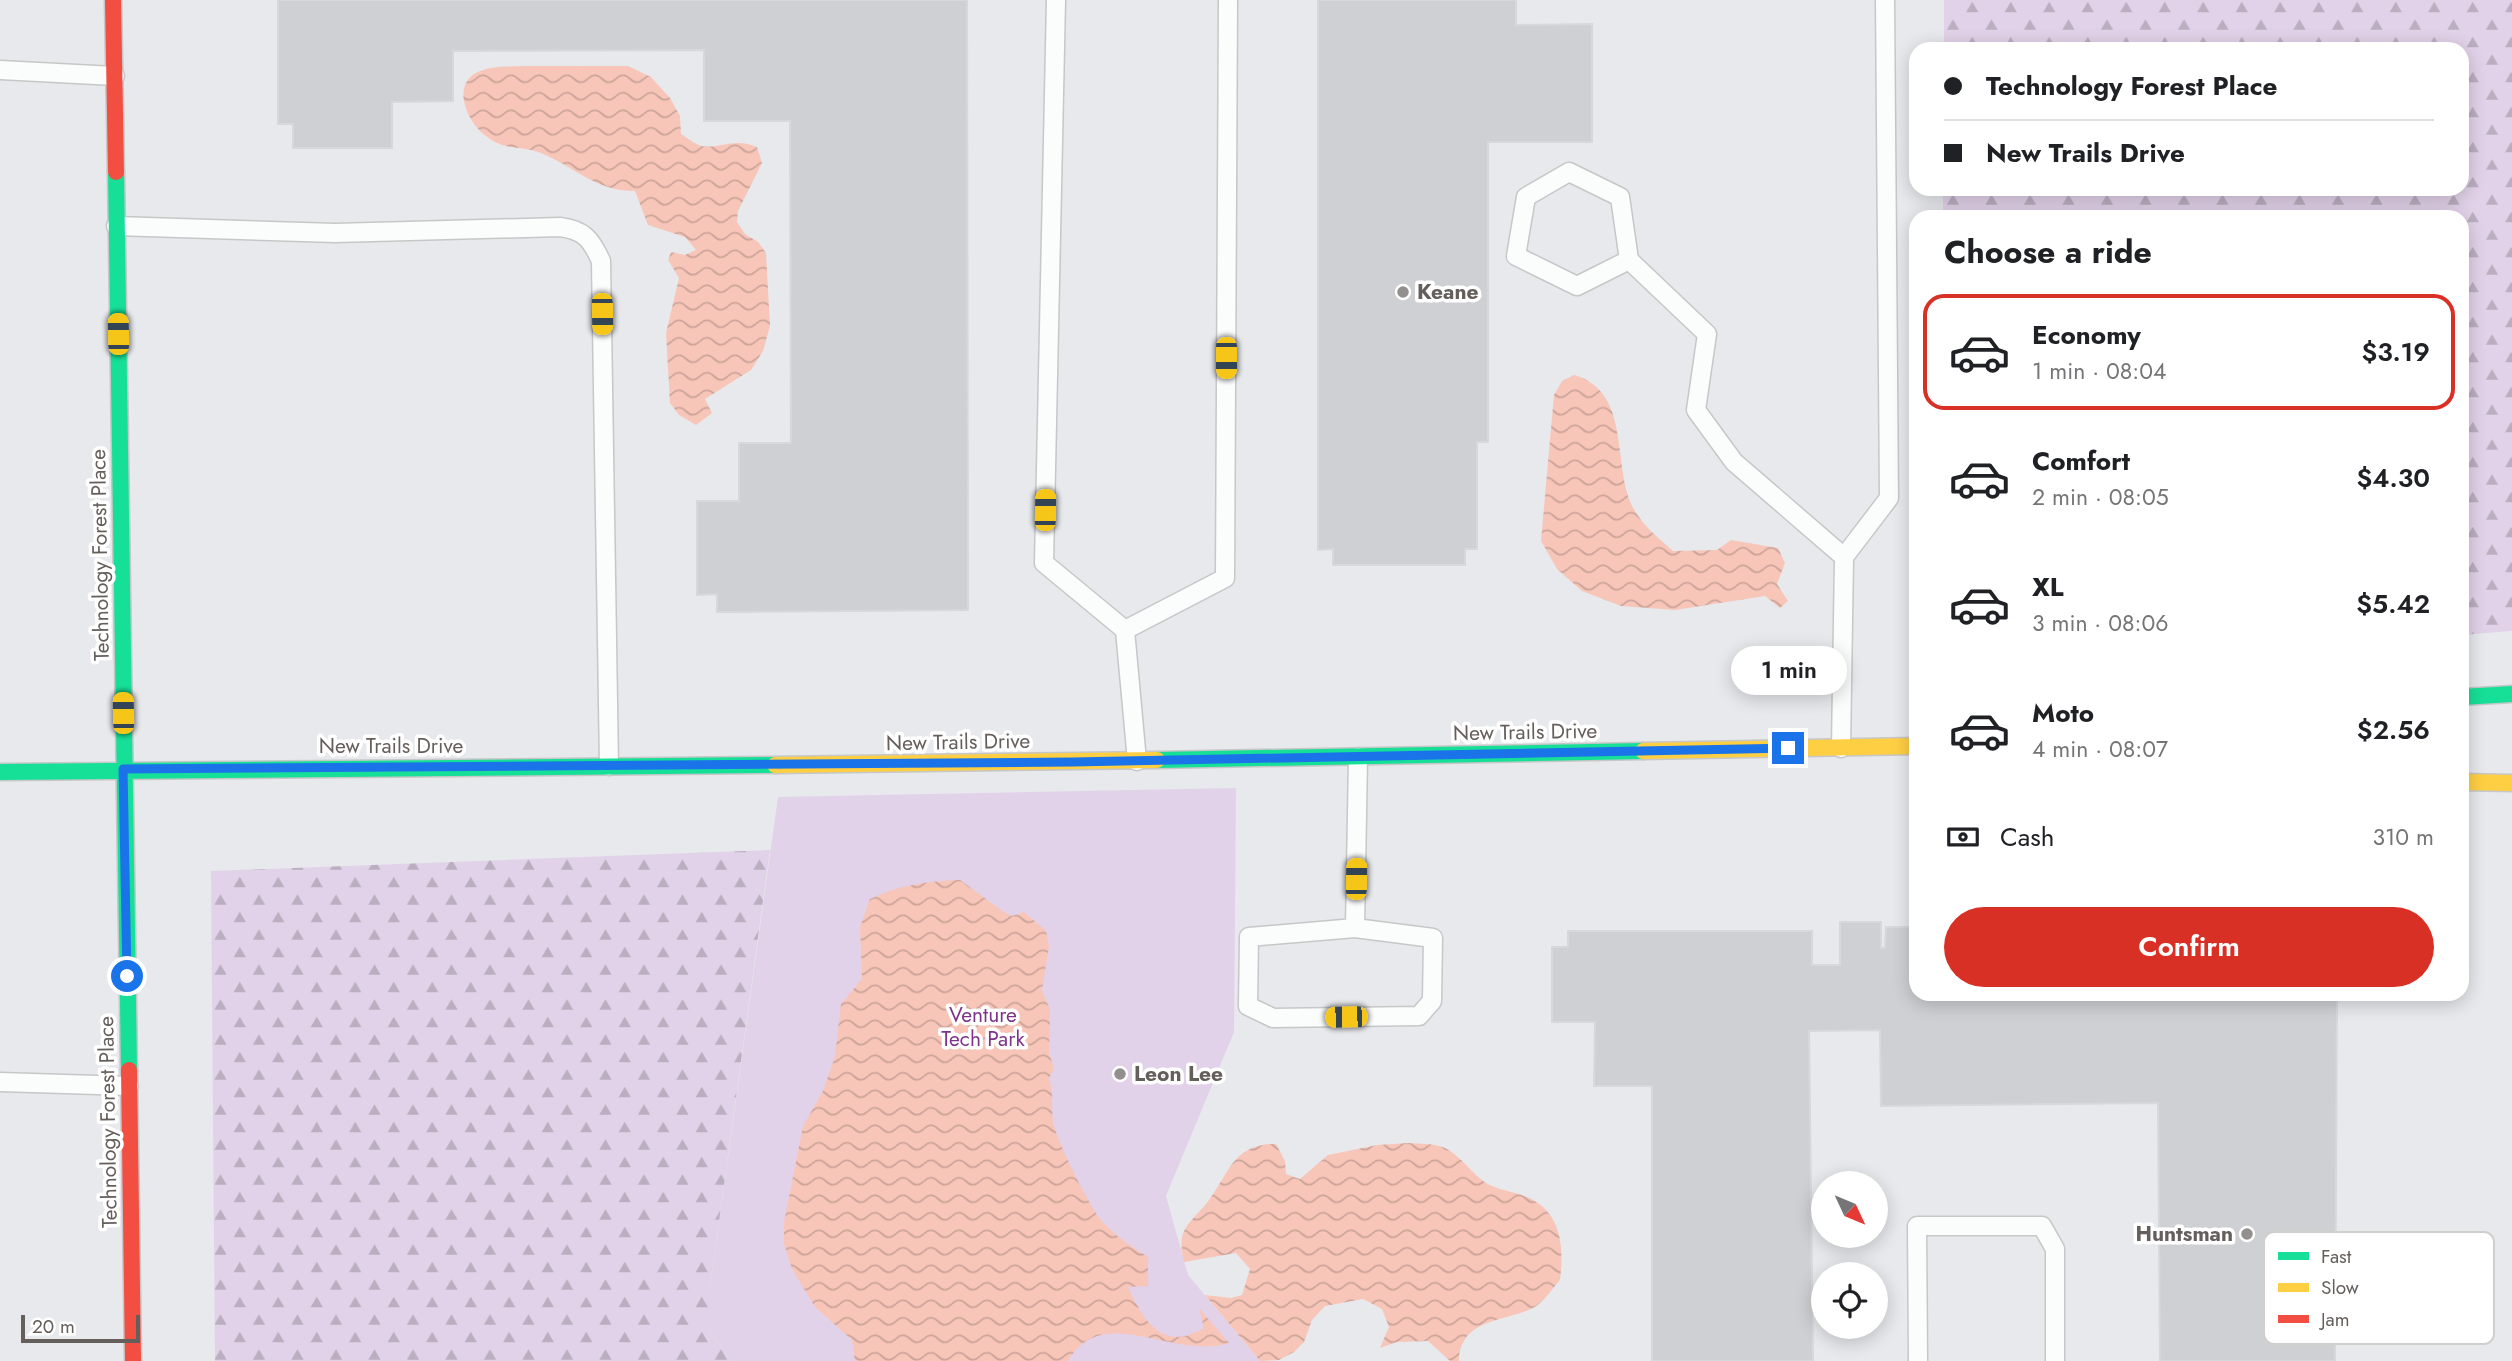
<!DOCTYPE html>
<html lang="en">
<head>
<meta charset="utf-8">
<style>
	:root { --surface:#fff; --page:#f6f6f6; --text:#202124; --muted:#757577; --line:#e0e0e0; --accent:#d93025 }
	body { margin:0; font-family:Jost,sans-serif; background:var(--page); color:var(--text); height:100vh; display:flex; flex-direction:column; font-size:26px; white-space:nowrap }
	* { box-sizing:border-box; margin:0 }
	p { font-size:23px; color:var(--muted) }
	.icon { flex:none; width:38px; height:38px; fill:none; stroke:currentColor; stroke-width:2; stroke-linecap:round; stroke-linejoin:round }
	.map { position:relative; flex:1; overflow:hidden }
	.panel { position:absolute; left:1909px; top:210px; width:560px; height:791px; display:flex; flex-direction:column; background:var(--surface); border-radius:21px; box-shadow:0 4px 18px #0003 }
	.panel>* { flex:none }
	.hud { position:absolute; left:1909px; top:42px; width:560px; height:154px; border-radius:21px; box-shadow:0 4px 18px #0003; display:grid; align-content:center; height:154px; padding:0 35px; background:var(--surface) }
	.needle { width:46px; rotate:134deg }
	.tools { position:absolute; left:1811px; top:1171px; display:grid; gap:14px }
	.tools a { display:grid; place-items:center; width:77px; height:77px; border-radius:50%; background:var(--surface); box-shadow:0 4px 18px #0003; font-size:35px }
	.scale { position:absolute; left:21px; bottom:18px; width:119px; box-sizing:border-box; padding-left:7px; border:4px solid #655f5c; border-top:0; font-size:19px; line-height:24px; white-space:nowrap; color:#655f5c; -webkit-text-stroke:5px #fff; paint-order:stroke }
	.end { position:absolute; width:32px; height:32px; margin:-16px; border:9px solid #1a73e8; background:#fff; box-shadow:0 0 0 4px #fff }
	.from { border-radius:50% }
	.bubble { position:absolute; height:49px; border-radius:24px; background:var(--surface); box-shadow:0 4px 18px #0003; font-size:23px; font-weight:600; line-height:49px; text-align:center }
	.car { position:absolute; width:21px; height:42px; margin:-21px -10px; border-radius:9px; box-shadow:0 0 5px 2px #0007; background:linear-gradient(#f5c518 24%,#345 0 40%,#f5c518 0 76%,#345 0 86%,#f5c518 0) }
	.hud b { display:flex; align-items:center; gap:24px; height:66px; font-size:26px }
	.hud b+b { border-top:2px solid var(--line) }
	.hud i { width:18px; height:18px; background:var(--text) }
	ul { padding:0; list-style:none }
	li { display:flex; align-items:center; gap:21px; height:116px; margin:0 14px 10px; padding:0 21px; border:4px solid transparent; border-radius:21px }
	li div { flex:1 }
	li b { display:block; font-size:26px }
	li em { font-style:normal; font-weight:600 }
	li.on { border-color:var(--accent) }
	li>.icon { width:63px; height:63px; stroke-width:1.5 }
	h2 { padding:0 35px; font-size:32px; line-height:84px }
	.pay { display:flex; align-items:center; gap:18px; height:77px; padding:0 35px; font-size:26px }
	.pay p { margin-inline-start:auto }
	.primary-button { display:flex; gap:14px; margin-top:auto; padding:14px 35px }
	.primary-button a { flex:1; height:80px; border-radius:42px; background:var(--accent); color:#fff; font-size:28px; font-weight:600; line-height:80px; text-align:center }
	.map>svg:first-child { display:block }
</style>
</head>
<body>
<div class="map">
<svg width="2512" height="1361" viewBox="0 0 2512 1361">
	<defs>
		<pattern id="forest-firs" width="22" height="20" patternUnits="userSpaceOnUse" patternTransform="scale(1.75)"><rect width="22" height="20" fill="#e2d2e9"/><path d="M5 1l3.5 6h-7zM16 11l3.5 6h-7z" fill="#bbaec0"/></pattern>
		<pattern id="water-waves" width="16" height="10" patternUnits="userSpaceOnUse" patternTransform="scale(1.75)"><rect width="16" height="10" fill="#f8c6b9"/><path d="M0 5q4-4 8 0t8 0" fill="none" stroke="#cca49a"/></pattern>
	</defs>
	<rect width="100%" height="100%" fill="#e7e9ec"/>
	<path fill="#e2d2e9" d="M1236,788L1234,1032L1166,1196L1188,1275L1260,1361H730L710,1330V1287L778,797Z"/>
	<path fill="url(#forest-firs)" d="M1944,0H2512V631L2462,635V217H1943V189H2462V49H1944Z
		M770,850L710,1287V1330L730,1361H215L211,871Z"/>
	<path fill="url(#water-waves)" d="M524,66H628L651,77L670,98L680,116L681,134C687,138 695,144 701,146C720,149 735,137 757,147L762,163L738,211L737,222L745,234L758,242L766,253L770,326L763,351L751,370L705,399L712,413L696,425L679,415L670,403L666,333L679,278L668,260L671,252L685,255L696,250L685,237L648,225L635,191C595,191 575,167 541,153C521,145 506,152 486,136C468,123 451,87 476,73C490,65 509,67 524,66Z
		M1574,375C1634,392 1610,470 1635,511C1644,527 1660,539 1673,551L1717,550L1731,540L1778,548L1785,563L1777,584L1788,601L1780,608L1765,596L1675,610L1621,606L1582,591L1557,569L1541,541L1554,395L1562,381Z
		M960,880L1004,912L1012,916L1024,912L1046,931L1049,946L1042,990L1050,1010L1049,1053L1054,1069L1049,1078C1054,1093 1051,1106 1053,1121C1056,1140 1089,1205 1101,1220C1114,1235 1131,1246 1148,1257V1286L1128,1287C1144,1321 1162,1353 1204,1328L1199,1308L1229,1343C1173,1361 1103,1301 1068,1361H855L852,1340L815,1307L792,1269L784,1244V1222L803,1126L823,1091L835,1056L841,1004L862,979L860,927L870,899C899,885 928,881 960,880Z
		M1408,1143C1419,1144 1434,1143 1445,1148C1460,1155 1472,1174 1486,1183C1499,1191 1514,1191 1527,1197C1562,1212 1564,1247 1560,1280C1552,1289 1544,1302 1533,1308C1506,1322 1460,1318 1459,1361H1450L1428,1341L1397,1342L1380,1348L1389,1327L1382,1309L1363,1299L1325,1306L1312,1320L1304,1342L1294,1352L1279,1360L1260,1361L1205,1295L1231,1298L1242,1295L1250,1269L1236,1253L1184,1262C1175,1227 1191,1224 1209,1200C1230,1172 1233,1144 1276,1144L1285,1161L1286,1174L1300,1179L1328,1155L1377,1145Z"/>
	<path fill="#cfd0d3" stroke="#d6d8dc" stroke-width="2" d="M278,0H967L968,610L717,612V594L697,595V501H739V443H791L790,121H704V50L453,51V101L392,102V148H293V124H278Z
		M1318,0H1516V25L1592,24V142H1488V442H1477V549H1465V565H1333V549L1318,550Z
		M1840,922H1881V948H1885L1886,927H1916V994H2337L2335,1361H2160L2158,1103L1881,1106L1880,1030L1809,1031L1813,1361H1652V1086H1594L1595,1022H1552V947H1568V931H1812V965H1840Z"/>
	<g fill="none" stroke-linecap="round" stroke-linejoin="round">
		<defs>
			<path id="lane" d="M1056,0L1044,563L1125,630L1225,578L1228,0
				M0,70L115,76
				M116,226L335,233L560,227C584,230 591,239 601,261L609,766
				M1629,260L1620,197L1569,172L1526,197L1516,256L1577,286L1629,260L1707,334L1696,410L1734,462L1844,557
				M1125,630L1137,761
				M1841,748L1844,557L1889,498L1885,0
				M1355,928L1433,938L1432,1001L1419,1016L1273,1018L1248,1006L1249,937L1355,928L1358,757
				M0,1082L129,1086
				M1918,1361L1917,1226H2042L2055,1249V1361"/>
			<path id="fast" d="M116,172L129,1070
				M2462,697L2512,694
				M1157,760L1643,751
				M0,772L775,765"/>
			<path id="slow" d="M1643,751L1916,746
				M775,765L1157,760
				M2462,782L2512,783"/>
			<path id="jam" d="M113,0L116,172
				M129,1070L133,1361"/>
		</defs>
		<use href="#lane" stroke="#c7c7c8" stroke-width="21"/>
		<use href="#fast" stroke="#c7c7c8" stroke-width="19"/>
		<use href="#slow" stroke="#c7c7c8" stroke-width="19"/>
		<use href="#jam" stroke="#c7c7c8" stroke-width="19"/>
		<use href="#lane" stroke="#fbfcfc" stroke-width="18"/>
		<use href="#fast" stroke="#16e098" stroke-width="16"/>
		<use href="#slow" stroke="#ffcf43" stroke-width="16"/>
		<use href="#jam" stroke="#f24e42" stroke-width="16"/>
	</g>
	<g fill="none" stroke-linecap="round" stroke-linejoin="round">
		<path stroke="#1a73e8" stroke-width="9" d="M127,976L123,769L1073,762L1788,748"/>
	</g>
	<g fill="#928f8e" stroke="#fff" stroke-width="2.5">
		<circle cx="1403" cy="292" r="7"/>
		<circle cx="1120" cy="1074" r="7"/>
		<circle cx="2247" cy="1234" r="7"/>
	</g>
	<g text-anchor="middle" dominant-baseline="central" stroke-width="7" stroke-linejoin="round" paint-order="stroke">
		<g font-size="21" font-weight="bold" fill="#655f5c" stroke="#fff" text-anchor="start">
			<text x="1417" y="292">Keane</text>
			<text x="1134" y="1074">Leon Lee</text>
			<text x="2233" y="1234" text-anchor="end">Huntsman</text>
		</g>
		<g font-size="21" fill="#655f5c" stroke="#fff">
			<text transform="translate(100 555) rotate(-91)">Technology Forest Place</text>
			<text transform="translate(1525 732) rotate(-1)">New Trails Drive</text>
			<text transform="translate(958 742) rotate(-1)">New Trails Drive</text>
			<text x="391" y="746">New Trails Drive</text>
			<text transform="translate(108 1122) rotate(-91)">Technology Forest Place</text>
		</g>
		<g font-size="21" fill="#7c348b" stroke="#fff">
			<text x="983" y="1015">Venture<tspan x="983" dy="24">Tech Park</tspan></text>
		</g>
	</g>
	<rect x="2264" y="1232" width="230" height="112" rx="10" fill="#fff" stroke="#d1cfce" stroke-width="2"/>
	<rect x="2278" y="1252" width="31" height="8" fill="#16e098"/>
	<rect x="2278" y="1283" width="31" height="9" fill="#ffcf43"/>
	<rect x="2278" y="1315" width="31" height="8" fill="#f24e42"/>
	<g font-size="19" fill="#655f5c">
		<text x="2321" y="1263">Fast</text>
		<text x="2321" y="1294">Slow</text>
		<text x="2321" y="1326">Jam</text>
	</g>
</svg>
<div class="tools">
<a><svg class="needle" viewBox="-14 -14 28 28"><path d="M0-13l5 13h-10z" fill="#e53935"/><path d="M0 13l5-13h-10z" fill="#757577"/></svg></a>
<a><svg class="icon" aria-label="locate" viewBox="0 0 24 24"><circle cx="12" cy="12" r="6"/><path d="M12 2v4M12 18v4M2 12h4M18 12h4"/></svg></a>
</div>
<div class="scale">20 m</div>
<i class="end from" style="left:127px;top:976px"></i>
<i class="end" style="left:1788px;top:748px"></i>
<div class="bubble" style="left:1731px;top:646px;width:116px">1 min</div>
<i class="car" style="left:602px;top:314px;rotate:179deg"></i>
<i class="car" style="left:118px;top:334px;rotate:359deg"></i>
<i class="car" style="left:1226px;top:358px;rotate:180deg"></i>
<i class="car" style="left:1045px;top:510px;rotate:1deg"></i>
<i class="car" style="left:123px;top:713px;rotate:359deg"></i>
<i class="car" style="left:1356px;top:879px;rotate:1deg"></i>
<i class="car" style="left:1346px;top:1017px;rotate:269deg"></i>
<div class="hud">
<b><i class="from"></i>Technology Forest Place</b>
<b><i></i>New Trails Drive</b>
</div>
<section class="panel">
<h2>Choose a ride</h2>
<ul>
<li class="on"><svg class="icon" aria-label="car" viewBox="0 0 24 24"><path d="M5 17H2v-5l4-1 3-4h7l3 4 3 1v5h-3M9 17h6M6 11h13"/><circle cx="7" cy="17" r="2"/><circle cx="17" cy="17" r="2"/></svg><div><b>Economy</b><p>1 min · 08:04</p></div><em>$3.19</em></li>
<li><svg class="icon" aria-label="car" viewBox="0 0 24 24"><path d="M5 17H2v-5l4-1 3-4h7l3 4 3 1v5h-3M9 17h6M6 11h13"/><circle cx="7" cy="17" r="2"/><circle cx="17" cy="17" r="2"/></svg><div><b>Comfort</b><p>2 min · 08:05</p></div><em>$4.30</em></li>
<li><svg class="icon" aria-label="car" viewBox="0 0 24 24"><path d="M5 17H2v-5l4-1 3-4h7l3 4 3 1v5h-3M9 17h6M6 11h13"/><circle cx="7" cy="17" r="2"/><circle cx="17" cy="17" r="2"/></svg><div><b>XL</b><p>3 min · 08:06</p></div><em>$5.42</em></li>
<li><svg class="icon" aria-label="car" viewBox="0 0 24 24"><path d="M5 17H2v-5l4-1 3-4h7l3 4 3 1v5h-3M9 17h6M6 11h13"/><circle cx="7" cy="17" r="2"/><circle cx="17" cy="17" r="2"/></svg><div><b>Moto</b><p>4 min · 08:07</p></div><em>$2.56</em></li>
</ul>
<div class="pay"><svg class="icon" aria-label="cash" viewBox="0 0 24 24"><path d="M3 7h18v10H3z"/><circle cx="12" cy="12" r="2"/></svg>Cash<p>310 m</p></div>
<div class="primary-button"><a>Confirm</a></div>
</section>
</div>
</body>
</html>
